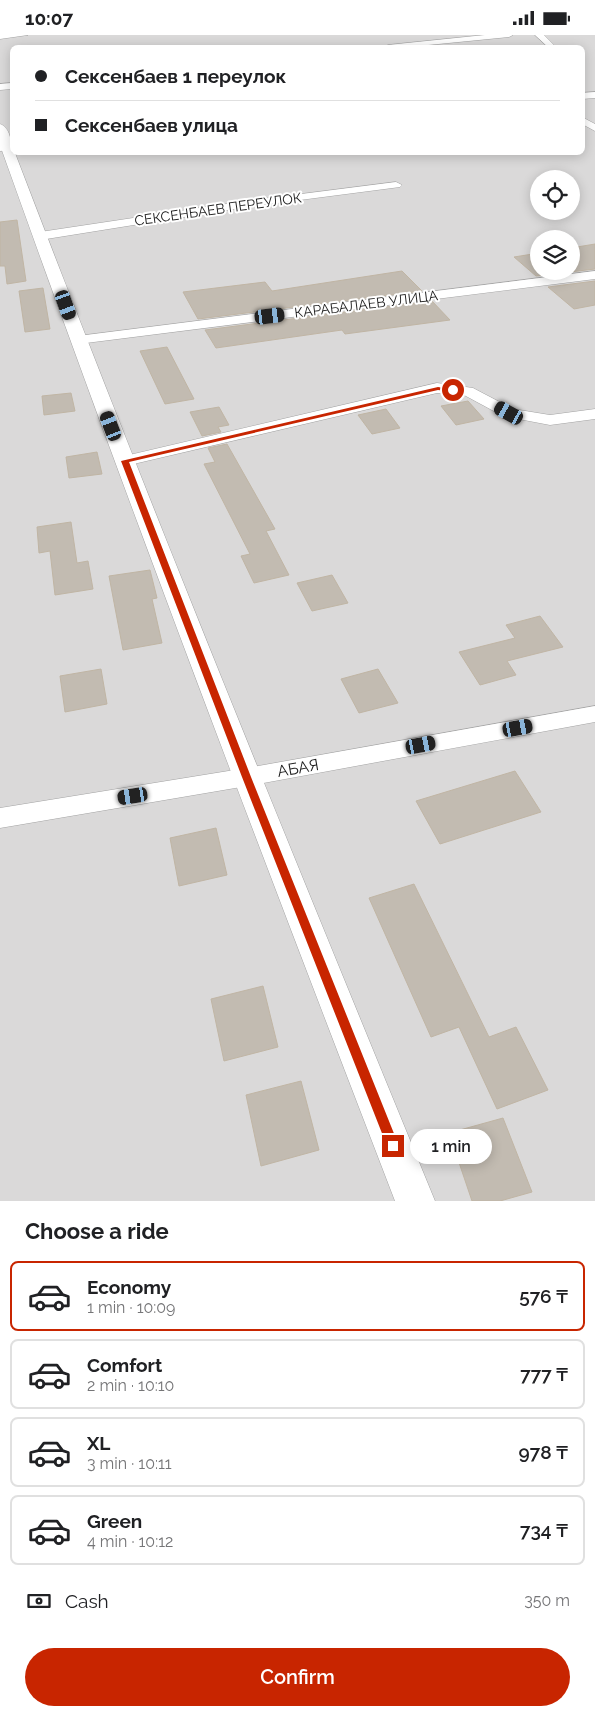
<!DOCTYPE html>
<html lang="en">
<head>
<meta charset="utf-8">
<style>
	:root { --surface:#fff; --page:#f2f2f2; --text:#202124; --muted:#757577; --line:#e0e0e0; --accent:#c82500 }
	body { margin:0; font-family:Raleway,sans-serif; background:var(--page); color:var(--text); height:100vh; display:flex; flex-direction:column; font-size:19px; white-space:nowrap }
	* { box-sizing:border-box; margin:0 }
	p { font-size:16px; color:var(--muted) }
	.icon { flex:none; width:28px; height:28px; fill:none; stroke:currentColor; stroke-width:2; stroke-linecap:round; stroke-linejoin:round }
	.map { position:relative; height:1166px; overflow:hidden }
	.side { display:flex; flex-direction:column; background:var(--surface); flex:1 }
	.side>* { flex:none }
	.hud { position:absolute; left:10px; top:10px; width:575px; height:110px; border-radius:8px; box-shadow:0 2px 12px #0003; display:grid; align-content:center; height:110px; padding:0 25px; background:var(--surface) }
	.buttons { position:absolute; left:530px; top:135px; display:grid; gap:10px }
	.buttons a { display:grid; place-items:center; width:50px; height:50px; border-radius:50%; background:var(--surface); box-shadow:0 2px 12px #0003; font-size:25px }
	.end { position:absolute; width:22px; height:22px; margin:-11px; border:6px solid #c82500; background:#fff; box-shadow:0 0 0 2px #fff }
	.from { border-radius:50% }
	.bubble { position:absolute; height:35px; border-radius:18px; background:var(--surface); box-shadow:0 2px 12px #0003; font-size:16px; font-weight:600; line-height:35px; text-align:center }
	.car { position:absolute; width:15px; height:30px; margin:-15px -8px; border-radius:6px; box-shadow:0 0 4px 1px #0007; background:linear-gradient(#222 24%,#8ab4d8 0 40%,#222 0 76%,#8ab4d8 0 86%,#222 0) }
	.hud b { display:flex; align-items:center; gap:18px; height:48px; font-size:19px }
	.hud b+b { border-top:1px solid var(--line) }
	.hud i { width:12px; height:12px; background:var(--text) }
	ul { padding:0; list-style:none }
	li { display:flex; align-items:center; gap:15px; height:70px; margin:0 10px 8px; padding:0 15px; border:2px solid var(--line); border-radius:8px }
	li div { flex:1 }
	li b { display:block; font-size:19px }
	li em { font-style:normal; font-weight:600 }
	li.active { border-color:var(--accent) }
	li>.icon { width:45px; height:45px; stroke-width:1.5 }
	h2 { padding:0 25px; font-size:22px; line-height:60px }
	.pay { display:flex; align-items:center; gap:12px; height:55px; padding:0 25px; font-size:19px }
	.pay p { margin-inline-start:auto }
	.button { display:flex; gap:10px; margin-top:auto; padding:10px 25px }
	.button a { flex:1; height:58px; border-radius:30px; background:var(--accent); color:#fff; font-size:20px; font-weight:600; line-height:58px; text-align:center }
	.status { display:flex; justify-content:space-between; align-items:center; height:35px; padding:0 25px; background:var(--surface); direction:ltr }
	.status svg { height:14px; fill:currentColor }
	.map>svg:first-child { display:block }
</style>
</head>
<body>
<div class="status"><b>10:07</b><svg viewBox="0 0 49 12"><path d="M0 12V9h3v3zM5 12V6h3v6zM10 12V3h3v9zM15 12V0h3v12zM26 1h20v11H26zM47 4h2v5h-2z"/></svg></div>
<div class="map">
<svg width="595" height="1166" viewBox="0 0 595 1166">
	<rect width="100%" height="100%" fill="#eeece1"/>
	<path fill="#dad9d9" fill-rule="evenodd" d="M0,0H595V1166H0ZM12,12H582V118H12ZM539,144H571V176H539ZM539,204H571V236H539Z"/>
	<path fill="#c2bbb1" stroke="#c0b5a4" d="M17,185L26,246L7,249L5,231H0V187Z
		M595,209V234L536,241L514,222L539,218V236H571V213Z
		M402,236L422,256L198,284L183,257L265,247L272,256Z
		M595,246V270L574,274L548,252Z
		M43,253L50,294L25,297L19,256Z
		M432,266L450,285L345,299L342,295L216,313L205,295Z
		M167,312L194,364L165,369L140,316Z
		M71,358L75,376L44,380L42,361Z
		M468,366L484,384L456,390L441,371Z
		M219,372L229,390L218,392L221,397L202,401L190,377Z
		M386,374L400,393L372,399L358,380Z
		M227,409L275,494L266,496L289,540L254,548L241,521L250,519L204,429L215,427L208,413Z
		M97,417L102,439L69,443L66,422Z
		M71,487L77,528L88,526L93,554L55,560L50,516L39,518L37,492Z
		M150,535L157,563L152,564L162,608L123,615L109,541Z
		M332,540L348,568L312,576L297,548Z
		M540,581L563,612L507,626L516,640L480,650L459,617L515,603L506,590Z
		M101,634L107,669L65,677L60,641Z
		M378,634L398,668L359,678L341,644Z
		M515,736L541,777L440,809L416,766Z
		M216,793L227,840L179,851L170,803Z
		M414,849L489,1002L516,992L548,1055L497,1074L459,992L431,1002L369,863Z
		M263,951L278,1012L224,1026L211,964Z
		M301,1046L319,1115L261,1131L246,1060Z
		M503,1083L532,1157L500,1166H472L449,1098Z"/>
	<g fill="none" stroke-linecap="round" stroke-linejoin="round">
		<defs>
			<path id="minor" d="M0,0H28L0,4Z
				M485,0H513L509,2L408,12H384L388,10Z
				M535,0H544L556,12H548Z
				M12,48V54L0,55V49Z
				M595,57V63L582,64V58Z
				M582,82L595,89V96L582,89Z
				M12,109V115L0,116V110Z
				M396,147L402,150L400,152L246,172L40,205L34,201L40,197L246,166Z
				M595,236V244L78,309L71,305L78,301Z
				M437,348L473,353L513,374L550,380L595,374V384L550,390L503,381L464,360L437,358L125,431L119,430L117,426L119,422L125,421Z
				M595,671V687L247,751L0,793V773L247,733Z"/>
			<path id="tertiary" d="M0,89C10,92 12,108 12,118H15C149,469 292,818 435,1166H395C260,815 126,464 0,110Z"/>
		</defs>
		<use href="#minor" stroke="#a3a3a3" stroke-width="1"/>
		<use href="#tertiary" stroke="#a3a3a3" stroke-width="1"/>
		<use href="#minor" fill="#fff" fill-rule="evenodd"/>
		<use href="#tertiary" fill="#fff" fill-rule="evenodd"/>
	</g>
	<path fill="#c82500" d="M438,352L456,355L453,357L438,355L129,427L251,742L399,1111L397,1115L393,1117L388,1115L387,1111L242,742L121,426Z"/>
	<g text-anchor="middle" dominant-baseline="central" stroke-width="4" stroke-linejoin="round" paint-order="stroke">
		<g font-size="14" fill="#1c1c1c" stroke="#fff">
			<text transform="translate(218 174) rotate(-8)">СЕКСЕНБАЕВ ПЕРЕУЛОК</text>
			<text transform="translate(366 269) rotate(-7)">КАРАБАЛАЕВ УЛИЦА</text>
		</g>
		<g font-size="16" fill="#1c1c1c" stroke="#fff">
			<text transform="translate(298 733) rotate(-10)">АБАЯ</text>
		</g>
	</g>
</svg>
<div class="buttons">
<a><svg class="icon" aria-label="locate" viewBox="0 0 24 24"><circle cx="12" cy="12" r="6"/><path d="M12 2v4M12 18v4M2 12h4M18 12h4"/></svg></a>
<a><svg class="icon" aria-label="layers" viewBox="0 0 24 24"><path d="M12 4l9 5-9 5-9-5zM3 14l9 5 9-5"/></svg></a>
</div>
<i class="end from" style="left:453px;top:355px"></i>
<i class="end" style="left:393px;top:1111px"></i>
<div class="bubble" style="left:410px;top:1094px;width:82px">1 min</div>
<i class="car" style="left:66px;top:270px;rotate:160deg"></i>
<i class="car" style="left:270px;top:281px;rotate:83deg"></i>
<i class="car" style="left:509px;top:378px;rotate:299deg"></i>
<i class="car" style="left:111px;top:391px;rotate:339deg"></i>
<i class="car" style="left:518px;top:693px;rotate:80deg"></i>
<i class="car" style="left:421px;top:710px;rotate:79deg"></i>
<i class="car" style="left:133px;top:761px;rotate:261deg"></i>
<div class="hud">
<b><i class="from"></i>Сексенбаев 1 переулок</b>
<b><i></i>Сексенбаев улица</b>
</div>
</div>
<section class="side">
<h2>Choose a ride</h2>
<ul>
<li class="active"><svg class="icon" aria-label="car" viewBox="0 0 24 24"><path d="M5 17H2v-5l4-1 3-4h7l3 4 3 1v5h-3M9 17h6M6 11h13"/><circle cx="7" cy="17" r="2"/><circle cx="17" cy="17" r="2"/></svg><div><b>Economy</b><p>1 min · 10:09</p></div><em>576 ₸</em></li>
<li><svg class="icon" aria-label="car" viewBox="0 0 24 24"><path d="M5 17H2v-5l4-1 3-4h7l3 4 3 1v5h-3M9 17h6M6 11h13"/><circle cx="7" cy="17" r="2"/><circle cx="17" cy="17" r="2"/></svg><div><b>Comfort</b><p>2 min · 10:10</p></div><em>777 ₸</em></li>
<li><svg class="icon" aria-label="car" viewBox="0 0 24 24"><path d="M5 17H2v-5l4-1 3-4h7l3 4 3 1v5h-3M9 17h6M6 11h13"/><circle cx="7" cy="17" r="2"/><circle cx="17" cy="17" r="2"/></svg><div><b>XL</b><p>3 min · 10:11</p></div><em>978 ₸</em></li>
<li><svg class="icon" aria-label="car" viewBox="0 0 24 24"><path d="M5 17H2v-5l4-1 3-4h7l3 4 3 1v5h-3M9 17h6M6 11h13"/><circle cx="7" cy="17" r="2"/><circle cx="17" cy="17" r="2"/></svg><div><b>Green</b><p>4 min · 10:12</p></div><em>734 ₸</em></li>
</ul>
<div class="pay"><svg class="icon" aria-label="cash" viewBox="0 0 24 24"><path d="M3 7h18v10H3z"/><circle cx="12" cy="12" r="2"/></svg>Cash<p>350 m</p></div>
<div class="button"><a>Confirm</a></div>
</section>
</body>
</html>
